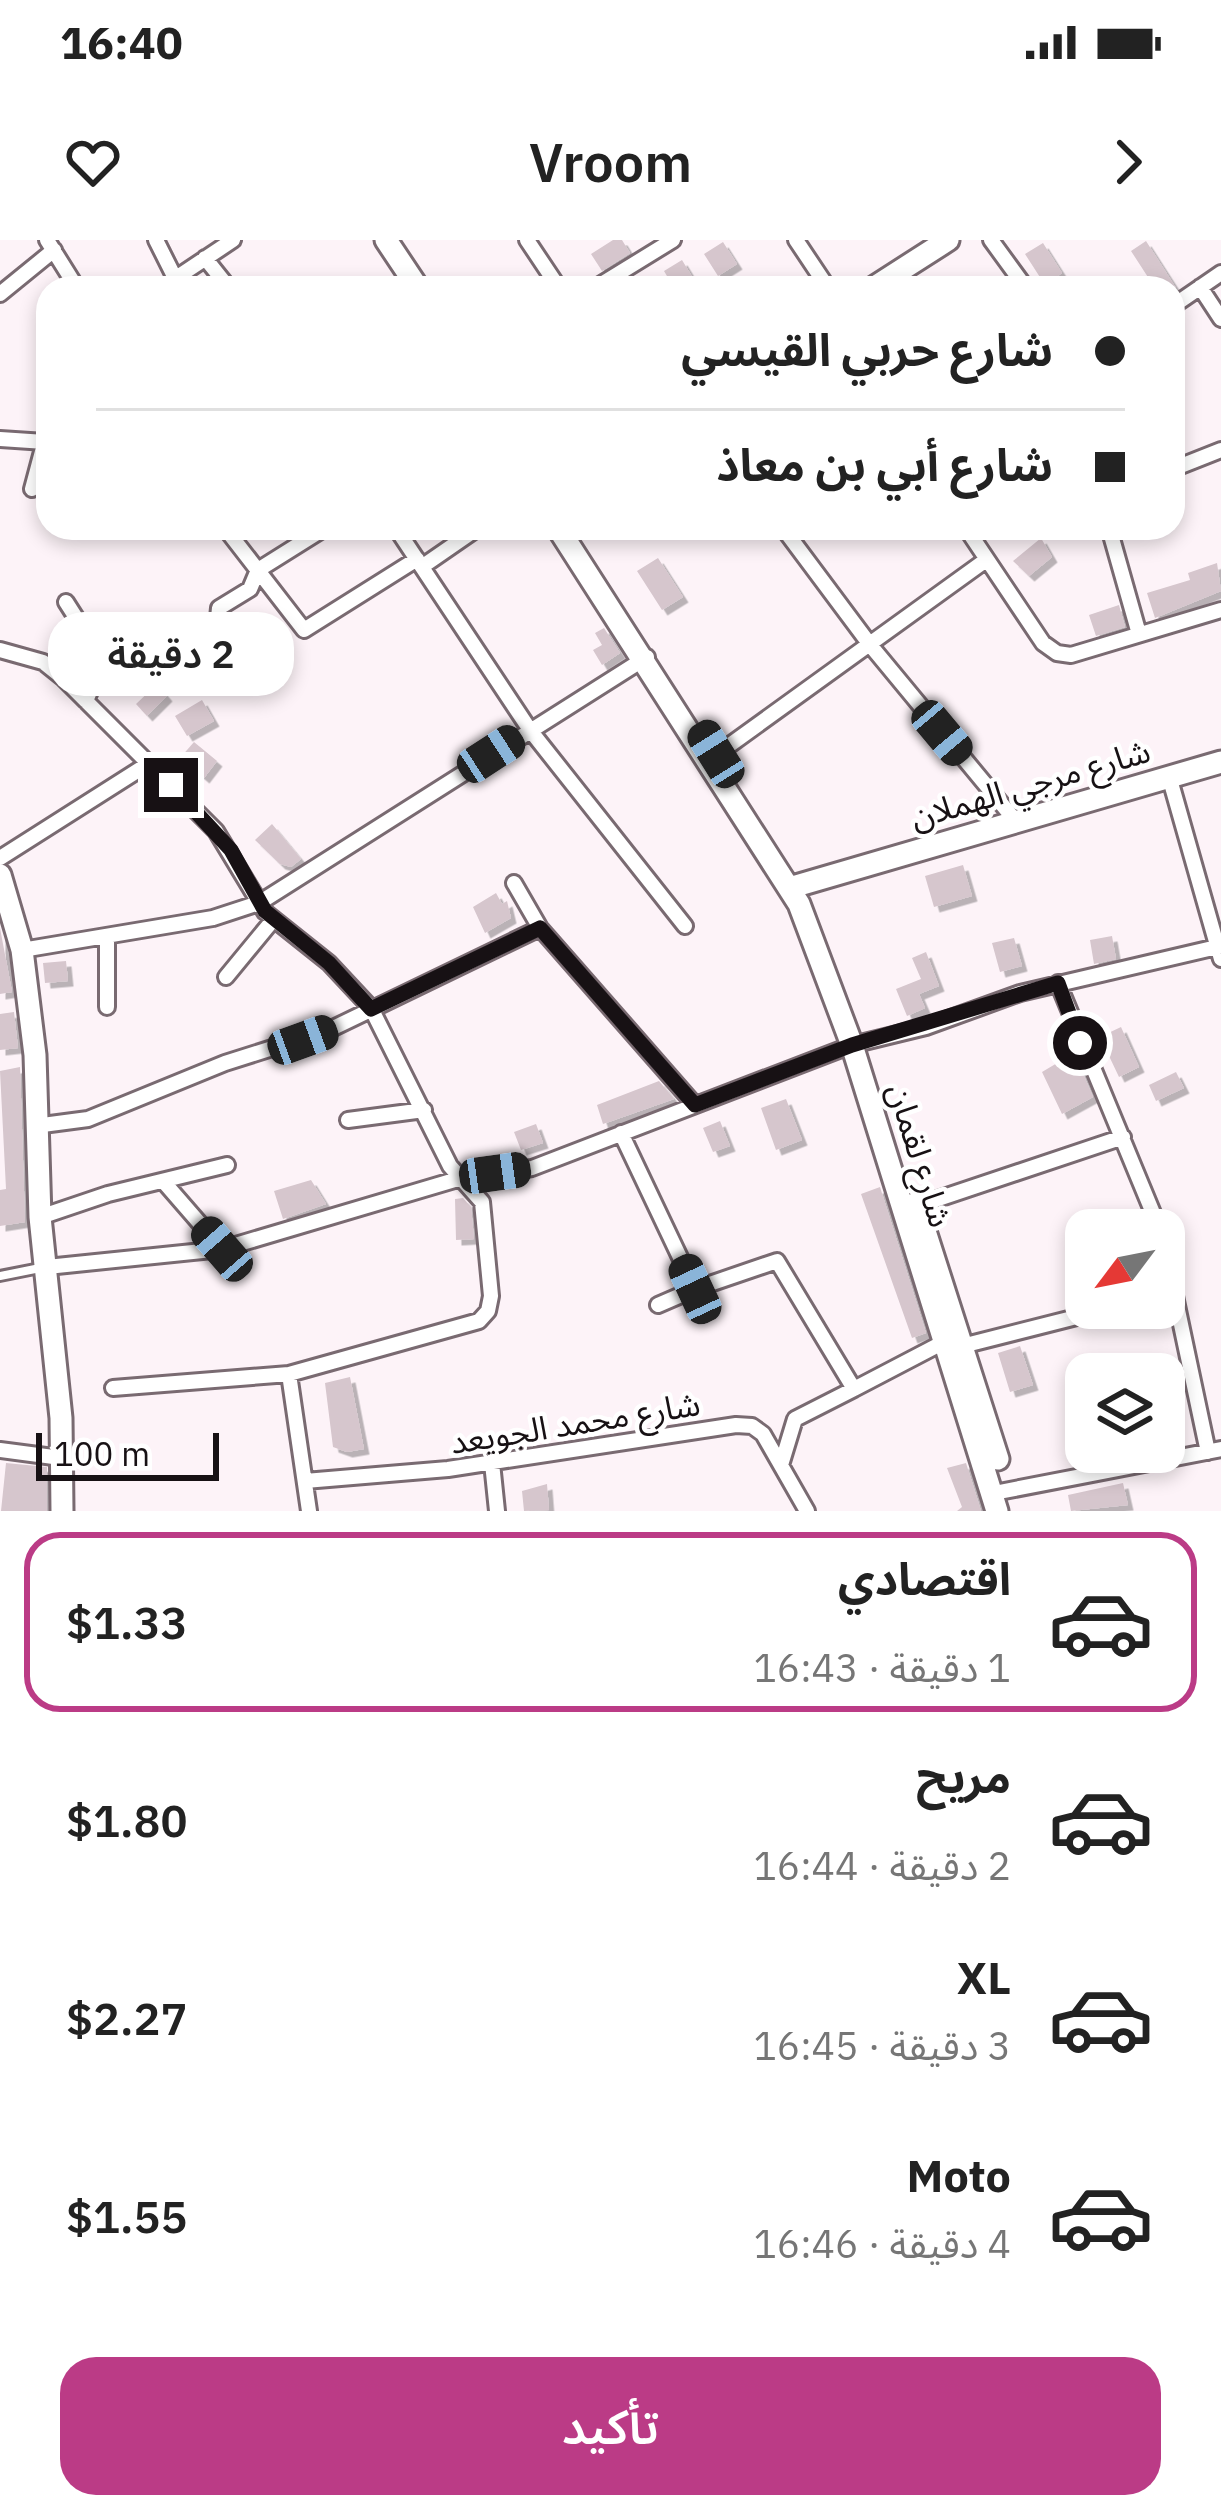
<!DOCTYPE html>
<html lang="ar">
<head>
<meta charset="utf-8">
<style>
	:root { --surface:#fff; --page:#f6f6f6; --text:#222; --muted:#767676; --line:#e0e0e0; --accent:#bb3b86 }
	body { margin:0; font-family:"IBM Plex Sans","Noto Sans Arabic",sans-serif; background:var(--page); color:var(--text); direction:rtl; height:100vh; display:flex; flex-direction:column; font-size:45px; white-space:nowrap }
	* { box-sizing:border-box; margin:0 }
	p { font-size:39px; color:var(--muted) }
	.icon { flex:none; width:66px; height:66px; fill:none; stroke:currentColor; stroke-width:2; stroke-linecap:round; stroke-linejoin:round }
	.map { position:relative; height:1271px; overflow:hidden; direction:ltr }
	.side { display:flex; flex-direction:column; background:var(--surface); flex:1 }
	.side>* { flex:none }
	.hud { position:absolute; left:36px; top:36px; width:1149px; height:264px; border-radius:36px; box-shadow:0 6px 18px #0003; direction:rtl; display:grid; align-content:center; height:264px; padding:0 60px; background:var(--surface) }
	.needle { width:78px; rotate:238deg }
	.fabs { position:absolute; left:1065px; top:969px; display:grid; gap:24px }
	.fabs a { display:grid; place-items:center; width:120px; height:120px; border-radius:24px; background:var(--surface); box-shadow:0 6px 18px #0003; font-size:60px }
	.scale { position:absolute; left:36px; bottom:30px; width:183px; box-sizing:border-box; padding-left:12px; border:6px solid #171114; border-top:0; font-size:33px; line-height:42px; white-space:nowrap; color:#171114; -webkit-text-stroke:9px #fff; paint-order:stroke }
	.end { position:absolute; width:54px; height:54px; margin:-27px; border:15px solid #171114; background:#fff; box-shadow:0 0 0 6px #fff }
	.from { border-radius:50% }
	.bubble { position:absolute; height:84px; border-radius:36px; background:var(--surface); box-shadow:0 6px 18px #0003; font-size:39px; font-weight:600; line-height:84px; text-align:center; direction:rtl }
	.car { position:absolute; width:36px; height:72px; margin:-36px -18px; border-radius:15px; box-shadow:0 0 9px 3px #0007; background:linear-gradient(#222 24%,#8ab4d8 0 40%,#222 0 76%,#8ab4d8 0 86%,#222 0) }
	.hud b { display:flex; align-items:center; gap:42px; height:114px; font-size:45px }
	.hud b+b { border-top:3px solid var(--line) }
	.hud i { width:30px; height:30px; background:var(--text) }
	ul { padding:21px 0 0; list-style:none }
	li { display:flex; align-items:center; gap:36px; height:180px; margin:0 24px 18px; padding:0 36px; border:6px solid transparent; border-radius:36px }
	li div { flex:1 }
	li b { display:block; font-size:45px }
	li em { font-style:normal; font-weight:600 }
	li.active { border-color:var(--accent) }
	li>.icon { width:108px; height:108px; stroke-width:1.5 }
	.action { display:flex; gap:24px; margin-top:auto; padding:24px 60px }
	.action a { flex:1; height:138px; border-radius:36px; background:var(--accent); color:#fff; font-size:48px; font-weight:600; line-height:138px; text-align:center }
	.status { display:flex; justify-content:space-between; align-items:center; height:84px; padding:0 60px; background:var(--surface); direction:ltr }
	.status svg { height:33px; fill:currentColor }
	header { display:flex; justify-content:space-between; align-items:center; height:156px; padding:0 60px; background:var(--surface); font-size:54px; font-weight:600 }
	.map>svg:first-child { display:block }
</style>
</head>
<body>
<div class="status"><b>16:40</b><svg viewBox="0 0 49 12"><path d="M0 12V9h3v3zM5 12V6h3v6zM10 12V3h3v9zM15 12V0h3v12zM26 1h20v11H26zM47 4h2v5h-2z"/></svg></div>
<header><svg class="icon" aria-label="forward" viewBox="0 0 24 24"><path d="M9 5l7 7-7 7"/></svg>Vroom<svg class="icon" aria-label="heart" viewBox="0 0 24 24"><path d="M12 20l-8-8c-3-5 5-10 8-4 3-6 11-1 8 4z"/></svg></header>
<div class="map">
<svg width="1221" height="1271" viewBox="0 0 1221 1271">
	<defs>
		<filter id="shadow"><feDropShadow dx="5.5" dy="5.5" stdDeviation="0" flood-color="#0004"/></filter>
	</defs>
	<rect width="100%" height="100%" fill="#fdf3f8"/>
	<path fill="#d6c6cd" filter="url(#shadow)" d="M613,0H622L630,13L602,31L591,14Z
		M1146,1L1176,48H1155L1131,11Z
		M723,2L737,24L718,36L704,14Z
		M1043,3L1062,33L1045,45L1025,14Z
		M682,20L699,48H674L664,31Z
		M1041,298L1052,317L1029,336L1013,321Z
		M658,318L683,357L662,370L637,331Z
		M1217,323L1221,351L1155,378L1147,353L1190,340L1188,333Z
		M1119,365L1125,387L1096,396L1089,375Z
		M604,388L620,413L602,425L593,410L602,405L595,393Z
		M157,444L167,456L147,476L136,464Z
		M202,460L214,481L187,496L175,476Z
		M194,502L217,521L204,538L180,518Z
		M272,584L301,619L291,627L280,624L255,600Z
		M963,625L972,656L934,667L925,636Z
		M496,653L502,664L507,661L511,678L485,693L473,667Z
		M0,688L12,752L0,754Z
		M1112,696L1116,719L1094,724L1090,700Z
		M1014,698L1022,726L1000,732L992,703Z
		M926,712L939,746L919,754L925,768L907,776L896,749L921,739L912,718Z
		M66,721L68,741L45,743L43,723Z
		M14,772L18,808L0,810V774Z
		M1121,787L1139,827L1119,837L1100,797Z
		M1074,813L1093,857L1062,874L1042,832Z
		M20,827L25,982L0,986V950L6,949L0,831Z
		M1176,832L1184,848L1156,861L1149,845Z
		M659,841L674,859L603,884L597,865Z
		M786,859L802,900L776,910L761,868Z
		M720,881L730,906L713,912L703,888Z
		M536,884L543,903L521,910L514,892Z
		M311,940L326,964L283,979L274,951Z
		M880,947L926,1093L912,1098L861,954Z
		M463,958L471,967L474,999L456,1000L455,959Z
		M1020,1106L1033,1145L1010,1152L998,1113Z
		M350,1137L364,1209L347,1212L333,1207L325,1143Z
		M6,1223L47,1227V1271H1Z
		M966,1223L981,1271H957L962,1267L947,1228Z
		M1123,1243L1128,1265L1071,1271L1068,1255Z
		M547,1244L549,1270L524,1271L522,1251Z"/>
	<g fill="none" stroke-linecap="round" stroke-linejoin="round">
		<defs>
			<path id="lane" d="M0,1036L40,1028"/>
			<path id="street" d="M47,0L77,48
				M156,0L175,38
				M527,0L559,48
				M796,0L828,48
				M991,0L1026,48
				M205,18L229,48
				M1200,47L1221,79
				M161,48L233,0
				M595,48L673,0
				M0,54L54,10
				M1173,66L1221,33
				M0,199L45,202
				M1173,229L1221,210
				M32,249L48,189
				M225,288L304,390L417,319
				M396,288L530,490L685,686
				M783,288L871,406L1014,579
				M966,288L1043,403L1057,413L1071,415L1221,370
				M1109,288L1139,394
				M423,326L478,288
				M66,362L103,420L86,461
				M0,410L43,422L63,438L216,591L265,672L329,723L371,768L450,926L482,962L491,1056L488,1071L479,1081L289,1134L113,1148
				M240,413L218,378L219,368L250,349L258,330L325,288
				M709,520L986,320
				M1169,536L1221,719
				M0,618L148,524
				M514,643L540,688L695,865
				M22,710L213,678L259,663L647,417
				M226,737L273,680
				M1058,743L1160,990
				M107,767V696
				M348,880L424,870
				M35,886L88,879L225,823L329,790L540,688
				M621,893L695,1049L777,1021L854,1149L944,1102
				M163,941L222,1009
				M917,966L1123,897
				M40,977L108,954L227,925
				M1164,1004L1208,1212
				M47,1027L222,1009L458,939L532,928L852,805L926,787L1020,753L1221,706
				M658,1065L695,1049
				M962,1106L1112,1068
				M289,1134L309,1271
				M0,1210L61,1218
				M492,1223L497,1271
				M781,1225L795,1179L854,1149
				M305,1241L448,1229L736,1185L752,1186L763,1194L807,1271
				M994,1253L1221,1209"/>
			<path id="secondary" d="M386,0L418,48
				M873,48L948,0
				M558,288L799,664L852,805L997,1271
				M0,635L22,710L35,815L40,977L61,1178L62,1271
				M789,648L1221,522
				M916,963L998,1219"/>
		</defs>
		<use href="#lane" stroke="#796a71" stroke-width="14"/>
		<use href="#street" stroke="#796a71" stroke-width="20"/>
		<use href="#secondary" stroke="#796a71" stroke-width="27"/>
		<use href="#lane" stroke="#fff" stroke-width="8"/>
		<use href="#street" stroke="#fff" stroke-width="14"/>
		<use href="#secondary" stroke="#fff" stroke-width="21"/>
	</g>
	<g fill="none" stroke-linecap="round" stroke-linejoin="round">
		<path stroke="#171114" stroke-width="15" d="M171,545L231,610L265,671L329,723L371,769L540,688L695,865L852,805L1058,743L1080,803"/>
	</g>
	<g text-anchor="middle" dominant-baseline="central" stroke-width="9" stroke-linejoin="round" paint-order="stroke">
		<g font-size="33" fill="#171114" stroke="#fff">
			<text transform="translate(1030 543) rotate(-16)">شارع مرجي الهملان</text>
			<text transform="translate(921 915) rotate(73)">شارع لقمان</text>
			<text transform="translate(575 1182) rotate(-9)">شارع محمد الجويعد</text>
		</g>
	</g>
</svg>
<div class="fabs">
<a><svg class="needle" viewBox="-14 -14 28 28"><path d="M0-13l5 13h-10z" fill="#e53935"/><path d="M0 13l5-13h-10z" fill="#767676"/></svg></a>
<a><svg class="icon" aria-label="layers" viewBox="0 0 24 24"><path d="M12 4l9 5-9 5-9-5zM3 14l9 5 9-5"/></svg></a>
</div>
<div class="scale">100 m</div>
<i class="end from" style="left:1080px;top:803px"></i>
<i class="end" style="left:171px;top:545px"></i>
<div class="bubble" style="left:48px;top:372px;width:246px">2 دقيقة</div>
<i class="car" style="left:942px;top:493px;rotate:140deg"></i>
<i class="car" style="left:491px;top:514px;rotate:57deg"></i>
<i class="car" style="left:716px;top:514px;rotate:328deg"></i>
<i class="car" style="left:303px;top:800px;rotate:70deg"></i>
<i class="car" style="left:495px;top:933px;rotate:82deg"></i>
<i class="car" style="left:222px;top:1009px;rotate:319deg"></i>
<i class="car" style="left:695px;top:1049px;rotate:335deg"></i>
<div class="hud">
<b><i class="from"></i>شارع حربي القيسي</b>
<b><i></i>شارع أبي بن معاذ</b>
</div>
</div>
<section class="side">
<ul>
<li class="active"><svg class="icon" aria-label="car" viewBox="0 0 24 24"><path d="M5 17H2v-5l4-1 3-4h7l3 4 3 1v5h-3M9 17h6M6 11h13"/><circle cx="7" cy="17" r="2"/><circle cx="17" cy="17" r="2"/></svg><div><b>اقتصادي</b><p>1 دقيقة · 16:43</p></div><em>$1.33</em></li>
<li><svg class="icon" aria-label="car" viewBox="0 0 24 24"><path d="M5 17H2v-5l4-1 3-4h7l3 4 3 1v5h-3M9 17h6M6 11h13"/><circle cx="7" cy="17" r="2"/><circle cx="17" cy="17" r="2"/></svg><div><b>مريح</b><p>2 دقيقة · 16:44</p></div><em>$1.80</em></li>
<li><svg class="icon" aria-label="car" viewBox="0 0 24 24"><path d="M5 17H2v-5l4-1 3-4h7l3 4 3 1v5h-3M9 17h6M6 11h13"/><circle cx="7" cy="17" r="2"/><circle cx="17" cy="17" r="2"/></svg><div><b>XL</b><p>3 دقيقة · 16:45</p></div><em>$2.27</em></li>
<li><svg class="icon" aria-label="car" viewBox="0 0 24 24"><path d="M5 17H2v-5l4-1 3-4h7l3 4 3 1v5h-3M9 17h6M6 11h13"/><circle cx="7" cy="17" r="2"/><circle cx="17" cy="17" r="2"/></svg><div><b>Moto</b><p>4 دقيقة · 16:46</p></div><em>$1.55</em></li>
</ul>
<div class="action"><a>تأكيد</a></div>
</section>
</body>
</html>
